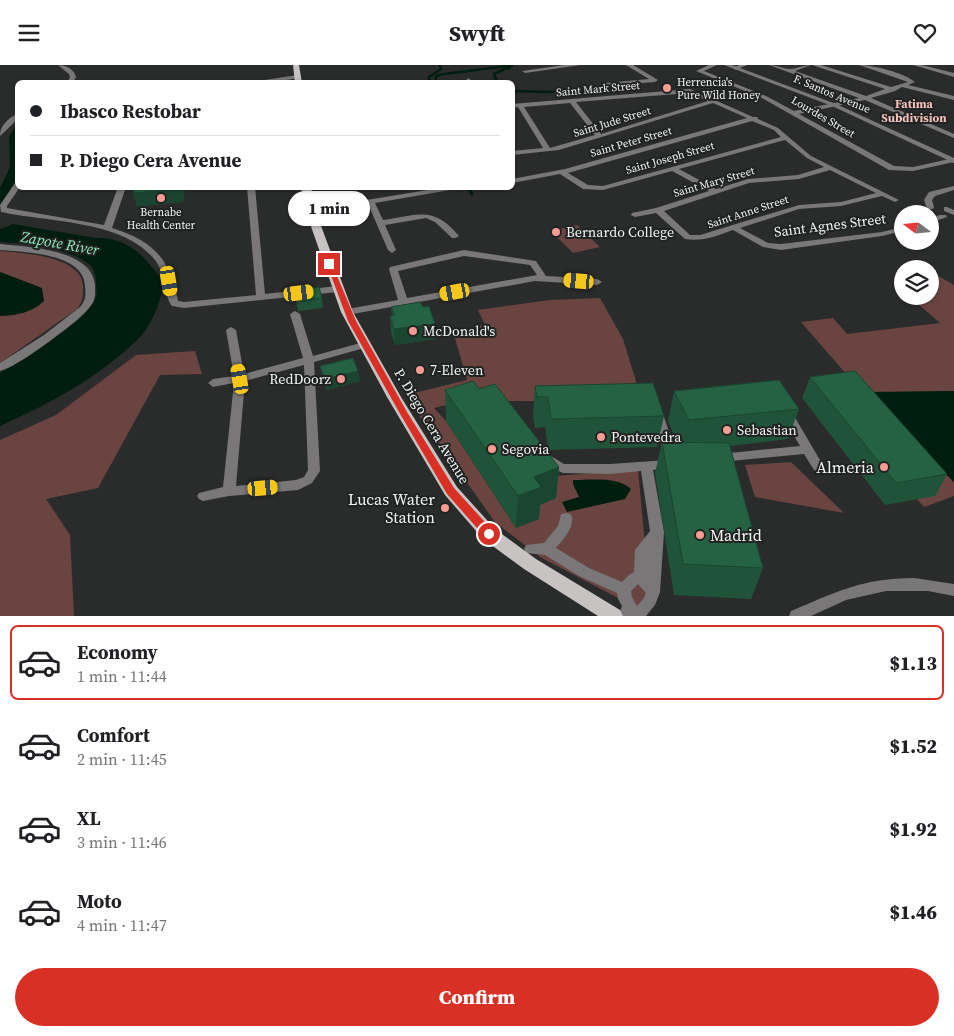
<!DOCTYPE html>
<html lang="en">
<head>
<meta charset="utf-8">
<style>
	:root { --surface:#fff; --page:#f2f2f2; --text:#202124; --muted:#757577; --line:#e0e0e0; --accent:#d93025 }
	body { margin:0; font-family:"Source Serif 4",serif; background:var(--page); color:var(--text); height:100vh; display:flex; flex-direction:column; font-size:19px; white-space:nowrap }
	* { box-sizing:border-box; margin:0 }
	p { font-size:16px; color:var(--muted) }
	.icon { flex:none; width:28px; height:28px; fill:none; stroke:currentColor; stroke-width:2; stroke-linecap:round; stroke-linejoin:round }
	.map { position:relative; height:551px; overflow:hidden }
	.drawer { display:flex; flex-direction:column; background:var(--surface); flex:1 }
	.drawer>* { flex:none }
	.hud { position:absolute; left:15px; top:15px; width:500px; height:110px; border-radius:8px; box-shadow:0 1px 4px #0004; display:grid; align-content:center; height:110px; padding:0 15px; background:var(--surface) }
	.needle { width:32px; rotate:286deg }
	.buttons { position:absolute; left:894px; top:140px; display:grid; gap:10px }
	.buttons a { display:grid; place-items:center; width:45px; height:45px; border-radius:50%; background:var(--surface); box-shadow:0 1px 4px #0004; font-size:25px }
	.end { position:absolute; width:22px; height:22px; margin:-11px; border:6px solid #d93025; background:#fff; box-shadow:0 0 0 2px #fff }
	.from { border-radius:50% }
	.bubble { position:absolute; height:35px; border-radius:18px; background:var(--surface); box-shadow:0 1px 4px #0004; font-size:16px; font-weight:800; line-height:35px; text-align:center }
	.car { position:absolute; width:15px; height:30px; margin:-15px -8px; border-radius:6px; box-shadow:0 0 4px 1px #0007; background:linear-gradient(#f5c518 24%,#345 0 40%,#f5c518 0 76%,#345 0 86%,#f5c518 0) }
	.hud b { display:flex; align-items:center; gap:18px; height:48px; font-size:19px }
	.hud b+b { border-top:1px solid var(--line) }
	.hud i { width:12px; height:12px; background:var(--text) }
	ul { padding:9px 0 0; list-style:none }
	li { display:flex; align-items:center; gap:15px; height:75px; margin:0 10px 8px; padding:0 5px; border:2px solid transparent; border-radius:8px }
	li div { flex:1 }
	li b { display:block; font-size:19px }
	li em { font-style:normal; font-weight:800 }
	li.current { border-color:var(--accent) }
	li>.icon { width:45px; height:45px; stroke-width:1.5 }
	.button { display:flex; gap:10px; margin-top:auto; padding:10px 15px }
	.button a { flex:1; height:58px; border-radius:30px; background:var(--accent); color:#fff; font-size:20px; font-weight:800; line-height:58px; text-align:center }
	header { display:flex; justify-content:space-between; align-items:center; height:65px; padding:0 15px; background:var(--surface); font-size:22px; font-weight:800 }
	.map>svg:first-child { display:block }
</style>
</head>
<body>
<header><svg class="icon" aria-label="menu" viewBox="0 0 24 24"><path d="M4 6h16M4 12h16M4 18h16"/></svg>Swyft<svg class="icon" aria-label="heart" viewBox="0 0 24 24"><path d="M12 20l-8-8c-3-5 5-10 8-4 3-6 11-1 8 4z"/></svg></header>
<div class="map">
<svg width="954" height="551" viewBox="0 0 954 551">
	<rect width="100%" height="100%" fill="#2a2c2b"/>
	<path fill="#6a4440" d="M577,160L600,182L573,188L551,166Z
		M0,186C23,188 83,191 83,222C83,232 83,236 77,244L0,298V251L14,250L44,236L41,223L0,207Z
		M930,206L954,220V326L863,328L954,417V431L924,442L817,322L854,318L801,257L833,253L847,269L940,258L909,231H930Z
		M600,233L623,274L643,339C602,337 562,336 521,336C492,336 461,335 434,343L446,356L516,463L541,412L638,405L650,533L639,544L540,492L495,457L416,346L406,330L467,315L453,266L485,260L478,245L550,235Z
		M195,286L202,309L160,310L98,423L46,434L70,470L74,551H0V375L56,350L136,290Z
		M791,397L844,448L755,432L745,400Z"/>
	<path fill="#001e0f" d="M17,59V114L0,141V123L10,102L9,71Z
		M13,159L96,173C129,171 147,194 164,218C161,236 152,260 139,273C100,312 49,339 0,361V308C23,295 81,259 94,237C97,231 97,225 96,219C96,212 95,206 91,201C73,183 24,178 0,177V164Z
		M0,207L42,223L44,236C32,248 16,250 0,251Z
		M954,326V417L863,327Z
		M573,415C590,415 618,411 631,424L625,434L567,447L562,437L579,432L573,419Z"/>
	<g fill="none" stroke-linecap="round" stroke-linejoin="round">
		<path stroke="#001e0f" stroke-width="2.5" d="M430,18L429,12L441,4L440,0
			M436,18V11L444,9L508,1
			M497,18L494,9L507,3
			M512,26L549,27L587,24"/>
		<path stroke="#001e0f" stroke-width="3" d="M469,124L472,129"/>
		<path fill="#001e0f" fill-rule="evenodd" d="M501,0H513L514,1L508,5Z"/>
		<path fill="#797777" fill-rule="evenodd" d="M58,0C66,0 74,4 76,12L73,18H67L70,12L69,9Z
			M564,0H581L525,8L522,6Z
			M626,0H633L658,15L655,17L604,21L603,20L606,18L649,14Z
			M709,0H717L704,6L766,31L794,46L859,33L769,0C777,0 784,4 790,4C796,4 803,0 811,0L795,6L866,31L885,24L812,0H821L891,22L908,17L859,0C874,0 904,8 915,17L908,20L954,31V35L902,22L895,26L871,33L954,69V73L865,35L799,49L894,101L913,102L954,93V97L913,106L889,105L762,33L696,6Z
			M739,0H747L736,5L733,3Z
			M913,0H922L954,8V12Z
			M298,10L300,11V13L266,18H244Z
			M468,13L471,15L469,18H463Z
			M690,24L753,52H757L758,54L778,63L811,91L899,135L895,137L882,131L841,141L799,144L740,163L768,178L781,179L882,167L902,162V166L882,171L781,185L763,182L733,165C717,171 702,177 685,174L656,148L635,152L631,150L632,148L656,143L709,126L672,106L603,125L583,124L560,109L512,118V114L565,104L747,53L713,38L559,85L512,90V86L543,83L518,42L512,43V39ZM689,28L708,36L601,69L576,37ZM570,38L595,70L550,83L524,42ZM752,56L774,65L781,72L603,121L588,120L568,108ZM785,75L807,93L824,102L798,110L748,114L716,124L679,104ZM830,105L876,128L841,137L799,140L700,170H690L664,146L749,118L799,114Z
			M18,48V54L0,71C0,60 8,54 18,48Z
			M15,118H18V122H20L7,141V143L104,160L118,122H126L112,163C153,176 170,193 178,236L184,237L256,230L247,122H255L265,229L337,221L342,224L337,227L184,243L172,241C164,232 166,209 155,195C124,155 47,157 1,147L0,140Z
			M954,121V125L935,131L932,135L934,142L933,144H927L924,135L929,127Z
			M446,122H467L375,138L383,155C418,150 433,140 459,171L455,173H452L435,157L426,153L385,160L396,185L392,188L388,185L368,139L311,148L307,146L311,144Z
			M944,142H947L954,145V150L944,146Z
			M940,150H946L947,152L930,158V153Z
			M464,185L536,196L546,211L597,214L602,217L597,220L535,216L347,250L342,247L347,244L398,235L389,204L390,202ZM464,191L530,200L537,210L407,233L398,206Z
			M295,246L300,249L313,291L364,277L369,280L368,282L314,297L320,406L312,418L298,425L229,431L203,436L199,434L197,431L199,428L223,422L234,318L213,322L208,318L213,314L234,311L226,265L231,262L236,265L244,309L303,293L290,249ZM304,300L308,405L304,412L296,415L236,421L245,316Z
			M786,343L790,344L824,402L822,405L818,407L814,405L804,389L720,397L716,396L714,393L716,390L720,389L800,381L780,347L782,344Z
			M657,345L661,346L663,349L677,390L675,393L671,394L667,393L665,390L651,349L653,346Z
			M549,390L564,399H610L668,395L672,396L674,399L672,402L653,405L664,467L660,527L655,540L646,551H618L622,541L618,534L617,528L579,511L545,490L526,488L524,484L526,480L544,478L558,461L561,449L566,448L571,449C576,462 563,474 556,483L589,503L622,517L630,509L634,507L635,485L650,466L641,406L610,409L563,408L548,401L543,394L545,391ZM638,519L646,528L644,533L637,541L632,532L631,526Z"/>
		<path fill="#797777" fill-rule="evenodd" d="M724,0H732L836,39L954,93V98L832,41Z
			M0,179C27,182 92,184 95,220C95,227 96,233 92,239C83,252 68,262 55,272C42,282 15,302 0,306V298L44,270L80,242C86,235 86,230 85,221C84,188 24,187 0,185Z
			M914,513L954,519V531L928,526H886L846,535L811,551H789L791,546C836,527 863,513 914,513Z"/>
		<path fill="#c6c3c2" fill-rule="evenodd" d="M293,0H299L302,18H295Z
			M301,122H311L317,150L353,247L401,332L457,422L495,464L536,494L620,545L623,551H598L524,504L483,474L445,430L387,332L341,247L307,150Z"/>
	</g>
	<path fill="#20543a" d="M322,233L323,243L298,246L296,235Z
		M391,242L436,274L395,280L391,267L390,251H392Z
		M320,301L360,316L327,325L322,312Z
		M810,312L947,409L935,431L885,440L802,333Z
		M535,321L664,351L657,382L550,385L548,382L545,362L535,363L533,351Z
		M479,324L559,402L556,433L540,440L539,454L516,463L446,356L445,325Z
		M674,326L799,344L788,374L730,381L763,503L751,534L674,530L655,408L662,377H677L668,356Z"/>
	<path fill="#1a4530" d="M179,122H184L185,125L183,137L137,142L133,128Z
		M435,259L436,274L395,280L394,264Z
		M358,306L360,316L327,325L325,314Z
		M559,402L556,433L540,440L539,454L516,463L518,431L534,412Z"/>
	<path fill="#256244" stroke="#1a4530" d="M134,122H179V124L133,128Z
		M319,222L322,233L296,235L297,224Z
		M420,237L423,242L429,241L435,259L394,264L390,251L395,250L391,242Z
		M353,293L358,306L325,314L320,301Z
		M855,306L947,409L896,418L810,312Z
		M779,315L799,344L689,355L674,326Z
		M473,316L479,324L495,319L559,402L534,412L541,422L518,431L445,325Z
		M653,318L664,351L553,354L551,352L548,332H537L535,321Z
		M662,377L729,378L763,503L683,499Z"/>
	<path fill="#d93025" d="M326,197L332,199L356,256L407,347L454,423L493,466L494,469L493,472H485L447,429L399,347L348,256Z"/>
	<g fill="#f59c93" stroke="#202321" stroke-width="2">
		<circle cx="667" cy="23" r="5"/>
		<circle cx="161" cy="133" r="5"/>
		<circle cx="556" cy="167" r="5"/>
		<circle cx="413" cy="266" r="5"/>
		<circle cx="420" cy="305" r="5"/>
		<circle cx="341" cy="314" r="5"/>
		<circle cx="727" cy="365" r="5"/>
		<circle cx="601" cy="372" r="5"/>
		<circle cx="492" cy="384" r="5"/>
		<circle cx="884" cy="402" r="5"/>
		<circle cx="445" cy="443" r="5"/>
		<circle cx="700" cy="470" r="5"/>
	</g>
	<g text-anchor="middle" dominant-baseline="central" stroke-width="4" stroke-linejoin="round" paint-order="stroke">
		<g font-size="11" fill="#f2f4f3" stroke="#202321" text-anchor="start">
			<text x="677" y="17">Herrencia's<tspan x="677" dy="13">Pure Wild Honey</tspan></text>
			<text x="161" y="147" text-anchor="middle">Bernabe<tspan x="161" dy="13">Health Center</tspan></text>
		</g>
		<g font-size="11" fill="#f2f4f3" stroke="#202321">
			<text transform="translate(598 24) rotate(-5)">Saint Mark Street</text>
			<text transform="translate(832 29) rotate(23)">F. Santos Avenue</text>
			<text transform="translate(823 52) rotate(30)">Lourdes Street</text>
			<text transform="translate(612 57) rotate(-17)">Saint Jude Street</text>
			<text transform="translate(631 77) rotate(-16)">Saint Peter Street</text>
			<text transform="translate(670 93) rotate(-16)">Saint Joseph Street</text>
			<text transform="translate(714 117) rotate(-16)">Saint Mary Street</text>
			<text transform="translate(748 147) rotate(-18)">Saint Anne Street</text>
		</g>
		<g font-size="12" font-weight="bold" fill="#f4c1bb" stroke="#202321">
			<text x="914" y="39">Fatima<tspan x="914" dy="14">Subdivision</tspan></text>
		</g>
		<g font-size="14" fill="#f2f4f3" stroke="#202321">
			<text transform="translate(830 160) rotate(-7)">Saint Agnes Street</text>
			<text transform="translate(432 361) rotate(59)">P. Diego Cera Avenue</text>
		</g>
		<g font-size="14" fill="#f2f4f3" stroke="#202321" text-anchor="start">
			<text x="566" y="167">Bernardo College</text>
			<text x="423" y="266">McDonald's</text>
			<text x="430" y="305">7-Eleven</text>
			<text x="331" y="314" text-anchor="end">RedDoorz</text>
			<text x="737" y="365">Sebastian</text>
			<text x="611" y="372">Pontevedra</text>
			<text x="502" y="384">Segovia</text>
		</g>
		<g font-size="15" font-style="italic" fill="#92ecba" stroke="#202321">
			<text transform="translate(60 178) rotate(10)">Zapote River</text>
		</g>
		<g font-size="16" fill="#f2f4f3" stroke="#202321" text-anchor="end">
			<text x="874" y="402">Almeria</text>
			<text x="435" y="434">Lucas Water<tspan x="435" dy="18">Station</tspan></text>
			<text x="710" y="470" text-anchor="start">Madrid</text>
		</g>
	</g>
</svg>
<div class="buttons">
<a><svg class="needle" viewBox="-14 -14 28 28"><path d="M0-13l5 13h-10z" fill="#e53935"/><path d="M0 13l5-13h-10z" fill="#757577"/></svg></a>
<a><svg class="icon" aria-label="layers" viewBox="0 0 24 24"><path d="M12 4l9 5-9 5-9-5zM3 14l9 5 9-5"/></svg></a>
</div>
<i class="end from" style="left:489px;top:469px"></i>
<i class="end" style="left:329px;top:199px"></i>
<div class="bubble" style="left:288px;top:126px;width:82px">1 min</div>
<i class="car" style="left:169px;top:216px;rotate:171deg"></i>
<i class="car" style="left:579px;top:216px;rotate:275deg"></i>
<i class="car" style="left:455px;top:227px;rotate:260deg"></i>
<i class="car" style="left:299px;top:228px;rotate:83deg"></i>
<i class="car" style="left:240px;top:314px;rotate:350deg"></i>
<i class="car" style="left:263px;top:423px;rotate:85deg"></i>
<div class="hud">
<b><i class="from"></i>Ibasco Restobar</b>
<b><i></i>P. Diego Cera Avenue</b>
</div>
</div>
<section class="drawer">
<ul>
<li class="current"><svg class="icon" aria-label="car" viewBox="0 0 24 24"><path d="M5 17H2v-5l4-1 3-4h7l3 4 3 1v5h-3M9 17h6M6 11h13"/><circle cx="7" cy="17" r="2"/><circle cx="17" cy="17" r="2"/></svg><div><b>Economy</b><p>1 min · 11:44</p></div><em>$1.13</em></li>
<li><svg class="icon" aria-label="car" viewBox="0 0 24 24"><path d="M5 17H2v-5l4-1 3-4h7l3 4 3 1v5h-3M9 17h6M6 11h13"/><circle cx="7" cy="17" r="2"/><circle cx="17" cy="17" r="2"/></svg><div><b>Comfort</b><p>2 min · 11:45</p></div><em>$1.52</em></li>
<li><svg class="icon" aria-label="car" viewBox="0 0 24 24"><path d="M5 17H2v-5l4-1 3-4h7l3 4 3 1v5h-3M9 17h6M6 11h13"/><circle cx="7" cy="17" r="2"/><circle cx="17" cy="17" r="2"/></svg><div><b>XL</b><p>3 min · 11:46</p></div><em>$1.92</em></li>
<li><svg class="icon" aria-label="car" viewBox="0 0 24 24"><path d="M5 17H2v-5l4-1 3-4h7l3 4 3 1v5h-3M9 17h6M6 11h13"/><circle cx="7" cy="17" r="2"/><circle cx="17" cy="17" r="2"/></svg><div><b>Moto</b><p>4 min · 11:47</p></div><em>$1.46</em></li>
</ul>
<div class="button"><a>Confirm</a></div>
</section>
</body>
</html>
